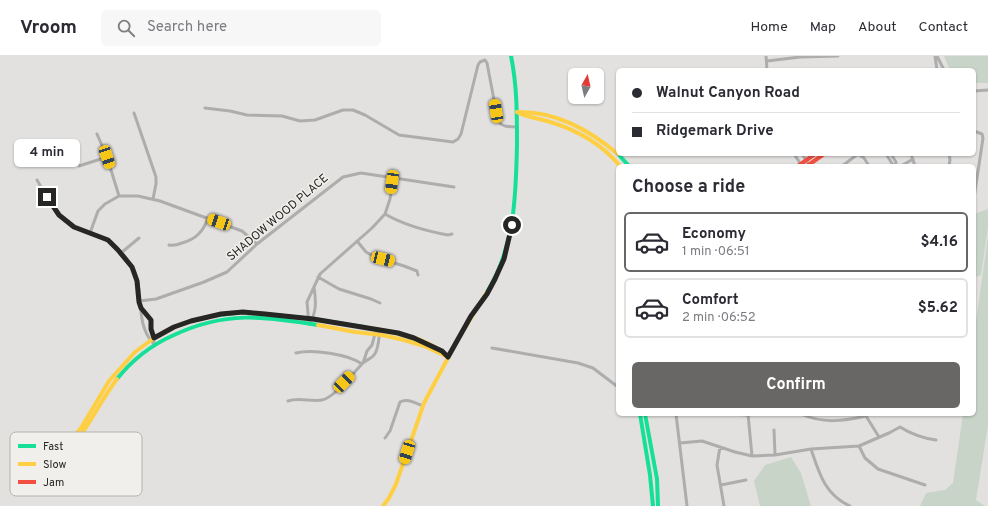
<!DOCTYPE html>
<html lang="en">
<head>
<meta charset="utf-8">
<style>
	:root { --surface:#fff; --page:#f7f7f7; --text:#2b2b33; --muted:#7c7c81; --line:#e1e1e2; --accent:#686766 }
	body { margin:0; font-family:Overpass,sans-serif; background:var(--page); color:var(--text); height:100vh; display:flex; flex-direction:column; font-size:15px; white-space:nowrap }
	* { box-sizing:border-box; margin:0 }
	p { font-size:13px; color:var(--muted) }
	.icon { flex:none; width:22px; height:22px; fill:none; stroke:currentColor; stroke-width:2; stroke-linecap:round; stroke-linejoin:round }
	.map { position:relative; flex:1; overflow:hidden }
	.panel { position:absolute; left:616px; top:108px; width:360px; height:252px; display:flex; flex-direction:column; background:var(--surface); border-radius:6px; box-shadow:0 1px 3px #0004 }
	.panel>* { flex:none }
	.guide { position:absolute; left:616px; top:12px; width:360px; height:88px; border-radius:6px; box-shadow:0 1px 3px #0004; display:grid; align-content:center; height:88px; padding:0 16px; background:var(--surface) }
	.needle { width:26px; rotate:8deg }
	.fabs { position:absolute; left:568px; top:12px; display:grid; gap:8px }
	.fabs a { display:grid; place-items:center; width:36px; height:36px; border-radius:6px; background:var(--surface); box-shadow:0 1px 3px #0004; font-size:20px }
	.end { position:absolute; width:18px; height:18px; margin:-9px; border:5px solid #262625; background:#fff; box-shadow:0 0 0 2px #fff }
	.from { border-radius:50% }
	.bubble { position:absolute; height:28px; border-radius:6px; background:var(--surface); box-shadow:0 1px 3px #0004; font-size:13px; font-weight:700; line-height:28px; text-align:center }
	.car { position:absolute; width:12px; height:24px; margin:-12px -6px; border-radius:5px; box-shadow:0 0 3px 1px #0007; background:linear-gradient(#f5c518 24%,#345 0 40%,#f5c518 0 76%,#345 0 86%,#f5c518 0) }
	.guide b { display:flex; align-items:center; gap:14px; height:38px; font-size:15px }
	.guide b+b { border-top:1px solid var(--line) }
	.guide i { width:10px; height:10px; background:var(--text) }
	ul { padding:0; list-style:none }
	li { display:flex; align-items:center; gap:12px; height:60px; margin:0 8px 6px; padding:0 8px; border:2px solid var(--line); border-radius:6px }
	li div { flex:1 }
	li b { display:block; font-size:15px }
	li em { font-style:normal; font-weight:700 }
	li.selected { border-color:var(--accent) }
	li>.icon { width:36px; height:36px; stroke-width:1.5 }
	h2 { padding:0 16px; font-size:18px; line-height:48px }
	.button { display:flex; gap:8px; margin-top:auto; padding:8px 16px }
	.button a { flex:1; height:46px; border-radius:6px; background:var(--accent); color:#fff; font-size:16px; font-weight:700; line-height:46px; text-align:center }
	header { display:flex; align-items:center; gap:24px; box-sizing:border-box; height:56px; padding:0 20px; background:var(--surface); border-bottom:1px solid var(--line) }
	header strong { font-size:19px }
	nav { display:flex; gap:22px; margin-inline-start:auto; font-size:14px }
	.search { width:280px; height:36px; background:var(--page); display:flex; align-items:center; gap:10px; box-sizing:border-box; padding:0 14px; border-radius:6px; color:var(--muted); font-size:15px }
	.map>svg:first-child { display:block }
</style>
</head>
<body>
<header>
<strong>Vroom</strong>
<div class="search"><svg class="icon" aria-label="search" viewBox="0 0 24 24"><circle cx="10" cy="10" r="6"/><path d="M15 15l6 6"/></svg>Search here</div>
<nav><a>Home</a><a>Map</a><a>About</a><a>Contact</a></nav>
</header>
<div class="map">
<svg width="988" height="450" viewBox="0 0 988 450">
	<rect width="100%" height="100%" fill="#e2e1df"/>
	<path fill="#c9d4c8" d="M944,0H988V27H974V14H950Z
		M988,153V172L981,219L974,222V158Z
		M988,180V369L976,444L985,450H920L926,437L945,434L953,427L963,358H974V280Z
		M791,401L801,417L811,450H760L754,425L765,409Z"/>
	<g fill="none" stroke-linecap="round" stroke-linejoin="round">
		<path stroke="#aeadad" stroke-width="3" d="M766,0L767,14
			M935,0L937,14
			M937,0L944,14
			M767,5L800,1L838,0
			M974,35L988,34
			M205,52L230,55L247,59L282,60L300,65L315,64L343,54H353L365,59L399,79L453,86L458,83L461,78L478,9L480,6L485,4L487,7L498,65C502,71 510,71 517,71
			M134,57L156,121V128L153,143
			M974,75L982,78L983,82L974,142
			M97,78L107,101L119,140
			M794,98L802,110
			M802,98L810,110
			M886,98L893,109L895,110
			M891,98L896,106L895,110
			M911,98L915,110
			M949,98L950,104L949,110
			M79,110L107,101
			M842,110L858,98L864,102L869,110
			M901,110L913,103
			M37,124C47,141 57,162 75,171C85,176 96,178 106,184C116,189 126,201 132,210C146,234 133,267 154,288C154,280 150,272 151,264L141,252
			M385,158C404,169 426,175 448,179L452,178
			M90,177L98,155L105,148L119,140H138L160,145L242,175L257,188
			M357,185L366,196L375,201L404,210L417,215L418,219
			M169,189C174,190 177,189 182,187C196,183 203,176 208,162
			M121,197L139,182
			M318,221L339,233L371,243L380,247
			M314,231C316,244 317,257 309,268L307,246L320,218L372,172L385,158L390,143L393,121
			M139,245L156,243L204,226L227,216L257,188L343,121L361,117L454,131
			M379,273C380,278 378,295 374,299C372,302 366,304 363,307L367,295L372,289L375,278Z
			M492,292L578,307L593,312L618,331
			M296,297C312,293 348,298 362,308
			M288,345C299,341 310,346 322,344C334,342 354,316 363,307
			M676,358L687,450
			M733,358L748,359
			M748,358L752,400
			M801,358C823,368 844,365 866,360L869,358
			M866,360L879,381
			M774,374L775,399
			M385,382L390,375L400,346C407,342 415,347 423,350
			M680,387L702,385L735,396L752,400L775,399L811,393L859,390L889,377L900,371C911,378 922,382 936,384
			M859,390L865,402L878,413L925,429
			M720,391L717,409L724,450
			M811,393C819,417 825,439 850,450
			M721,429L746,424"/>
		<path stroke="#16e098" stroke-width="4" d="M618,98L629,110
			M487,236C515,191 516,139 517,88C517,58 517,29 511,0
			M212,260L243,256L313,263L364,271
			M117,323C133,303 151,289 174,279C225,255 264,260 318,269
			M640,358L650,419L653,450
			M645,358L657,423L658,450"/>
		<path stroke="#ffcf43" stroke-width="4" d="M517,56C526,61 537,62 547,65C575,73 601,87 620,110
			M517,56C556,55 589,74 618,98
			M318,269L355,276L382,279L404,284L424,290L448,301C427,280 392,276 364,271
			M62,395L81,372L109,325L135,296L154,282L174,271L191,265L212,260
			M65,400C86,377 98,348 117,323
			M383,450L389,442L396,428L424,347L458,283L487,236"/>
		<path stroke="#f24e42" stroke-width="4" d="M798,110L815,98
			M807,110L824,98"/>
	</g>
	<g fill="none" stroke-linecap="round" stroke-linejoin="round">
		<path stroke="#262625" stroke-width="5" d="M47,141L59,159L74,171L108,184L118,194L132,211L137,225L139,246L141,252L151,264V273L154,282L174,271L191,265L221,258L243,256L265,258L313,263L398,277L414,282L442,295L448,301L471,260L487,238L495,223L504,203L512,169"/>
	</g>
	<g text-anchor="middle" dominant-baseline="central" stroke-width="3" stroke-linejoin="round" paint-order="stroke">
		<g font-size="12" fill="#262625" stroke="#f0efeb">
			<text transform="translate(278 162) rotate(-40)">SHADOW WOOD PLACE</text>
		</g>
	</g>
	<rect x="10" y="376" width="132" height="64" rx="6" fill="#f0efeb" stroke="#b3b3b0" stroke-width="1"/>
	<rect x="18" y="388" width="18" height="4" fill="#16e098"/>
	<rect x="18" y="406" width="18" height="4" fill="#ffcf43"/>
	<rect x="18" y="424" width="18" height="4" fill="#f24e42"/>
	<g font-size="11" fill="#262625">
		<text x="43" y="394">Fast</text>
		<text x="43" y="412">Slow</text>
		<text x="43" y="430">Jam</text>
	</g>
</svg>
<div class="fabs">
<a><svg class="needle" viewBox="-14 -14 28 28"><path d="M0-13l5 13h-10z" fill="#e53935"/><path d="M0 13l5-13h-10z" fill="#7c7c81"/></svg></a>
</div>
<i class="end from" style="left:512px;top:169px"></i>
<i class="end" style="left:47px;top:141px"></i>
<div class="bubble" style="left:14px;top:83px;width:66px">4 min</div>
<i class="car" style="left:496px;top:55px;rotate:351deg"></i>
<i class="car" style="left:107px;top:101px;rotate:162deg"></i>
<i class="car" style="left:392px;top:126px;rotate:188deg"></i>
<i class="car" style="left:219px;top:166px;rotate:289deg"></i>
<i class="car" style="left:383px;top:203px;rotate:104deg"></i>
<i class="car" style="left:344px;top:326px;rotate:44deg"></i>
<i class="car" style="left:407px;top:396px;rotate:197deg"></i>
<div class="guide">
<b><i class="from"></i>Walnut Canyon Road</b>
<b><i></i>Ridgemark Drive</b>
</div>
<section class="panel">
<h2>Choose a ride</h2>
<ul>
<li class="selected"><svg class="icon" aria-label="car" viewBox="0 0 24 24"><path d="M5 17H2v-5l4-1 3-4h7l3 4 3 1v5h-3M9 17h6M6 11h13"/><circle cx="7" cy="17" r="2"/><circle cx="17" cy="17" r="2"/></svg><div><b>Economy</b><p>1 min · 06:51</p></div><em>$4.16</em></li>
<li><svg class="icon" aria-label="car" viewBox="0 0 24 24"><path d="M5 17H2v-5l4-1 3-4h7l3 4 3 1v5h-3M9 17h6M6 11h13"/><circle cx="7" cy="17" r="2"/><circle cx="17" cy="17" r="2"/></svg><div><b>Comfort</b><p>2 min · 06:52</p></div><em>$5.62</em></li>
</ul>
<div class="button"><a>Confirm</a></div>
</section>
</div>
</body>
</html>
